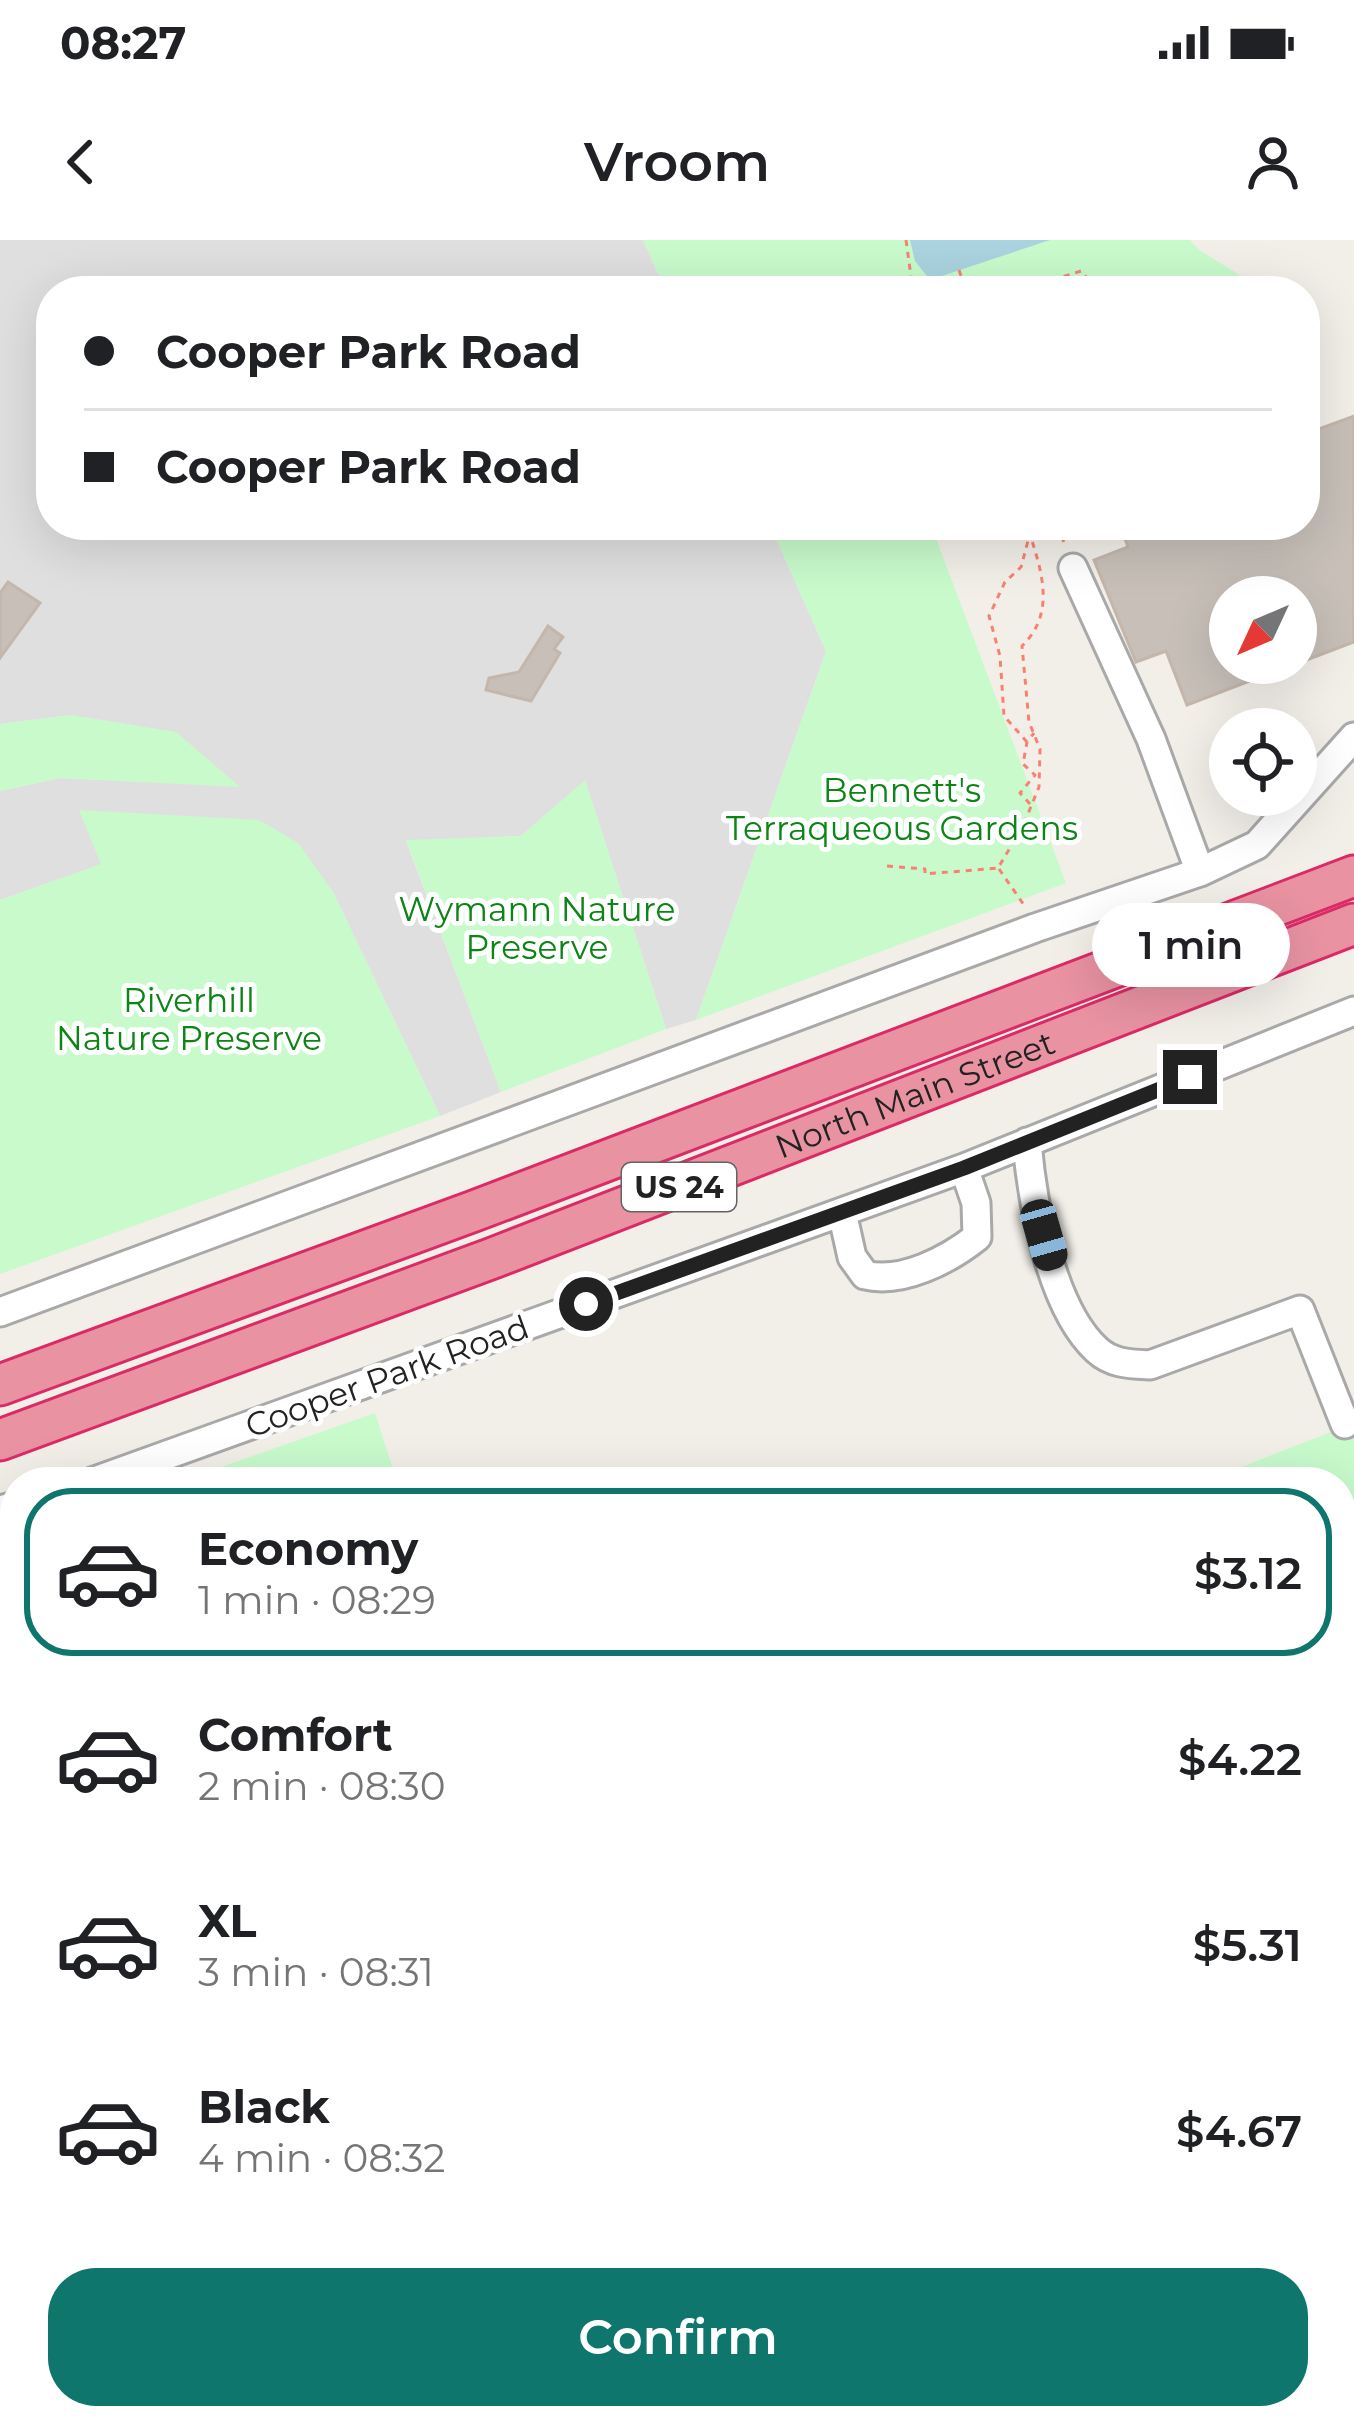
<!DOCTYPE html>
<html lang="en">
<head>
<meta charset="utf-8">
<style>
	:root { --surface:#fff; --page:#f2f2f2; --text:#202124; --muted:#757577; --line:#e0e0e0; --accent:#0f766e }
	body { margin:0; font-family:Montserrat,sans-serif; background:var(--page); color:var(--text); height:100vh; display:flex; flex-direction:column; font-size:45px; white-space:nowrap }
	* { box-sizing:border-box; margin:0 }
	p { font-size:39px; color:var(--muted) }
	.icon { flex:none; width:66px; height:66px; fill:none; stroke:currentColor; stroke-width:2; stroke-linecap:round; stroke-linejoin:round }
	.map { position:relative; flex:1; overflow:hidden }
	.sheet { position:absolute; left:0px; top:1227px; width:1356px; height:963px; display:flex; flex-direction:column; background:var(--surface); border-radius:48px 48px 0 0; box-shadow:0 12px 48px #0002 }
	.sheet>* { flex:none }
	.banner { position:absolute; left:36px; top:36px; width:1284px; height:264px; border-radius:48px; box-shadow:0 12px 48px #0002; display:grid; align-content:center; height:264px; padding:0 48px; background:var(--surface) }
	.needle { width:78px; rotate:226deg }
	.controls { position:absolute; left:1209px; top:336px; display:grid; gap:24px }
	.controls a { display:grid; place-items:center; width:108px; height:108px; border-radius:50%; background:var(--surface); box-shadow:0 12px 48px #0002; font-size:60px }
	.end { position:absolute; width:54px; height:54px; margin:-27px; border:15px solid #222; background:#fff; box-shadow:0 0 0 6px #fff }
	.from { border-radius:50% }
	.bubble { position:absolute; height:84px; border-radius:42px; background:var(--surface); box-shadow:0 12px 48px #0002; font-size:39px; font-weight:600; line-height:84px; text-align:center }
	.car { position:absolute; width:36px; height:72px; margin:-36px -18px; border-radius:15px; box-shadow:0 0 9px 3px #0007; background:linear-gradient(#222 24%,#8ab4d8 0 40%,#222 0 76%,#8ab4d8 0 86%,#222 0) }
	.banner b { display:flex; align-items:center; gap:42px; height:114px; font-size:45px }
	.banner b+b { border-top:3px solid var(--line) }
	.banner i { width:30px; height:30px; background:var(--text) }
	ul { padding:21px 0 0; list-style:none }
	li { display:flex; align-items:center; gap:36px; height:168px; margin:0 24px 18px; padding:0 24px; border:6px solid transparent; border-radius:48px }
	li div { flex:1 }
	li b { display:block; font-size:45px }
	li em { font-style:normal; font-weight:600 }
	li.current { border-color:var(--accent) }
	li>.icon { width:108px; height:108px; stroke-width:1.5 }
	.primary-button { display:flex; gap:24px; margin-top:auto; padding:24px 48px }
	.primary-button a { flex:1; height:138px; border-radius:48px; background:var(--accent); color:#fff; font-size:48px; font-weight:600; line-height:138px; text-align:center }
	.status { display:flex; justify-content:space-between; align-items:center; height:84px; padding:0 60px; background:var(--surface); direction:ltr }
	.status svg { height:33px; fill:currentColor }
	header { display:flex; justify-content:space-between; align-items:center; height:156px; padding:0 48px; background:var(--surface); font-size:54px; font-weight:600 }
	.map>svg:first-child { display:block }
</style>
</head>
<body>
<div class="status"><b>08:27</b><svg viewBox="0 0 49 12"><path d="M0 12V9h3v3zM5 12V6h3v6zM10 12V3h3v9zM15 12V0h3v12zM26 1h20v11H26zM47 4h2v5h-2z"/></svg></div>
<header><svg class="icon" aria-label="back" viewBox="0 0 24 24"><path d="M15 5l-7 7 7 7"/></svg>Vroom<svg class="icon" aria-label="person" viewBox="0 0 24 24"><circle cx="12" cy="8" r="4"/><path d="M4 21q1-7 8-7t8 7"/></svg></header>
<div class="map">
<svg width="1354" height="2188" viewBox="0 0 1354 2188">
	<rect width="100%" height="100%" fill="#f2efe9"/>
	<path fill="#e0dfdf" d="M0,0H643L666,51H51V285H770L826,411L696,780L666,789L585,541L521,596L406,601L501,852L440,876L333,652L80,571L102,624L0,660V551L60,538L239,546L72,475L0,484Z"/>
	<path fill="#c8facc" d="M643,0H1190L1199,10L1266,51H666Z
		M770,285H937L932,288L1066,643L696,780L826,411Z
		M71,475L176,492L240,547L60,538L0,551V484Z
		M585,540L666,789L501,852L406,600L521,596Z
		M79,570L259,580L298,603L333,652L440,876L0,1034V660L101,624Z
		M375,1173L397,1242H178Z
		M1354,1183V1558L1341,1567V1242H1203Z
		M15,1738V2103L0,2104V1743Z"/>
	<path fill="#e2e2e2" d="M1354,1354V1515L1341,1512V1378Z"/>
	<path fill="#aad3df" d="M910,0H1050L930,40L915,21Z
		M1354,1558V2188H0V2104L15,2103V2175H1341V1567Z"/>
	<path fill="#c7bfb8" stroke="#c4b6ab" stroke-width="3" d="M1354,176V402L1296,424V357H1230V423L1294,424L1187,465L1166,411L1136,422L1094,320L1128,307L1120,285H1305V194Z
		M8,342L40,363L0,418V353Z
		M548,386L563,397L554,409L560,413L531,461L486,450L489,438L519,432Z
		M2,1326L15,1362V1457L0,1462Z"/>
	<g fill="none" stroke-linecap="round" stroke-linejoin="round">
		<defs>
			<path id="minor" d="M1073,328L1151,499L1200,632
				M1027,902C1032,962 1051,1068 1097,1110C1112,1124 1131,1124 1150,1125L1300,1070L1345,1184
				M842,972L852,1017L865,1035C902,1044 948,1020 977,997L976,963L964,928
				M0,1072L1035,688L1200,632L1257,605L1354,497
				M92,1242L964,928L1354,771
				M0,1270L15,1266"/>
			<g id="highway">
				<path d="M0,1145L474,971L1354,636"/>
				<path id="s1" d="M0,1200L493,1018L1354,684"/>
			</g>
		</defs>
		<use href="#minor" stroke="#a9a9a9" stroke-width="33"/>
		<use href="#highway" stroke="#dc2a67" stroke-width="45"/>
		<path stroke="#fa8072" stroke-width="3" stroke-dasharray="6 6" stroke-linecap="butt" d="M906,0L913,51
			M959,30L966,51
			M1018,51L1081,31L1091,43
			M1058,285L1065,306
			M1027,502L1004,476L1000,416L989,376L1005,342L1021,327L1029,297
			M1030,564L1020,553L1035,535L1023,524L1027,502L1034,493
			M887,626L925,629V634L998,628L1023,586L1039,547L1040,509L1029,482L1022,406C1058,371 1040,327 1027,285
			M999,629L1024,665
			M1341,1301L1354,1292
			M1341,1322L1354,1331
			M0,1815L15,1822"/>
		<use href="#minor" stroke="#fff" stroke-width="27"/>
		<use href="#highway" stroke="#e892a2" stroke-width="39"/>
	</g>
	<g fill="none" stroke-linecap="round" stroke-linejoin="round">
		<path stroke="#222" stroke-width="15" d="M586,1064L964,928L1190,837"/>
	</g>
	<g text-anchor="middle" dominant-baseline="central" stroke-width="10" stroke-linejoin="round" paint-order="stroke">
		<rect fill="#fff" stroke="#646464" stroke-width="3" x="622" y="923" width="114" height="48" rx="9"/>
		<g font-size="30" font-weight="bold" fill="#222">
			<text x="679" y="947">US 24</text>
		</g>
		<g font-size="33" fill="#0c8416" stroke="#fff">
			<text x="902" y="550">Bennett's<tspan x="902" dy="38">Terraqueous Gardens</tspan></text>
			<text x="537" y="669">Wymann Nature<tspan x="537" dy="38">Preserve</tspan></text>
			<text x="189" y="760">Riverhill<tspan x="189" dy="38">Nature Preserve</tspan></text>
		</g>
		<g font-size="33" fill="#222" stroke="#fff">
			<text stroke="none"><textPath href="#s1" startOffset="978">North Main Street</textPath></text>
			<text transform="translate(387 1136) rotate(-20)">Cooper Park Road</text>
		</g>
	</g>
</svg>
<div class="controls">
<a><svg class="needle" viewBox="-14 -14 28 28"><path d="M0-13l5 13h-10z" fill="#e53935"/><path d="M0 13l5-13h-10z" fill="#757577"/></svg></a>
<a><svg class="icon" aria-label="locate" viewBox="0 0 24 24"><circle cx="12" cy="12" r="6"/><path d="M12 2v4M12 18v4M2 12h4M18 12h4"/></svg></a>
</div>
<i class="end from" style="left:586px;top:1064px"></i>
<i class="end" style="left:1190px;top:837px"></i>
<div class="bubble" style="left:1092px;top:663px;width:198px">1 min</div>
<i class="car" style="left:1044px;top:995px;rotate:164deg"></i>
<div class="banner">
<b><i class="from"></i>Cooper Park Road</b>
<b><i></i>Cooper Park Road</b>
</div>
<section class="sheet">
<ul>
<li class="current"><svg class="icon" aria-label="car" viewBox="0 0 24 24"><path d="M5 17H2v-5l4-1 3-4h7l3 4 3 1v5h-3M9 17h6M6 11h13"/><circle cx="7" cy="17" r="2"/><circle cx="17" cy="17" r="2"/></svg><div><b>Economy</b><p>1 min · 08:29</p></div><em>$3.12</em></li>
<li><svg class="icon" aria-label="car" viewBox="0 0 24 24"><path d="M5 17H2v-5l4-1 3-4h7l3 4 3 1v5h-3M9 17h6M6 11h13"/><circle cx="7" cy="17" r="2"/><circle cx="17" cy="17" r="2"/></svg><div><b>Comfort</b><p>2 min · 08:30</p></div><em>$4.22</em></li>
<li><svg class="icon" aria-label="car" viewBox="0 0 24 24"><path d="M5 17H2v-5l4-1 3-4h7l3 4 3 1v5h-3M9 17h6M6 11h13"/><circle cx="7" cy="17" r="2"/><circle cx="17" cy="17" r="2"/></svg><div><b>XL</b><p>3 min · 08:31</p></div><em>$5.31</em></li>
<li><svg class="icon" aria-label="car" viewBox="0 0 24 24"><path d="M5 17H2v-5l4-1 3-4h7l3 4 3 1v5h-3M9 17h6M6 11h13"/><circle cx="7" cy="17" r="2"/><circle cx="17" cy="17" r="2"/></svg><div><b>Black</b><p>4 min · 08:32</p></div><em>$4.67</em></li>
</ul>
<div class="primary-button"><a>Confirm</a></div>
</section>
</div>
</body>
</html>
